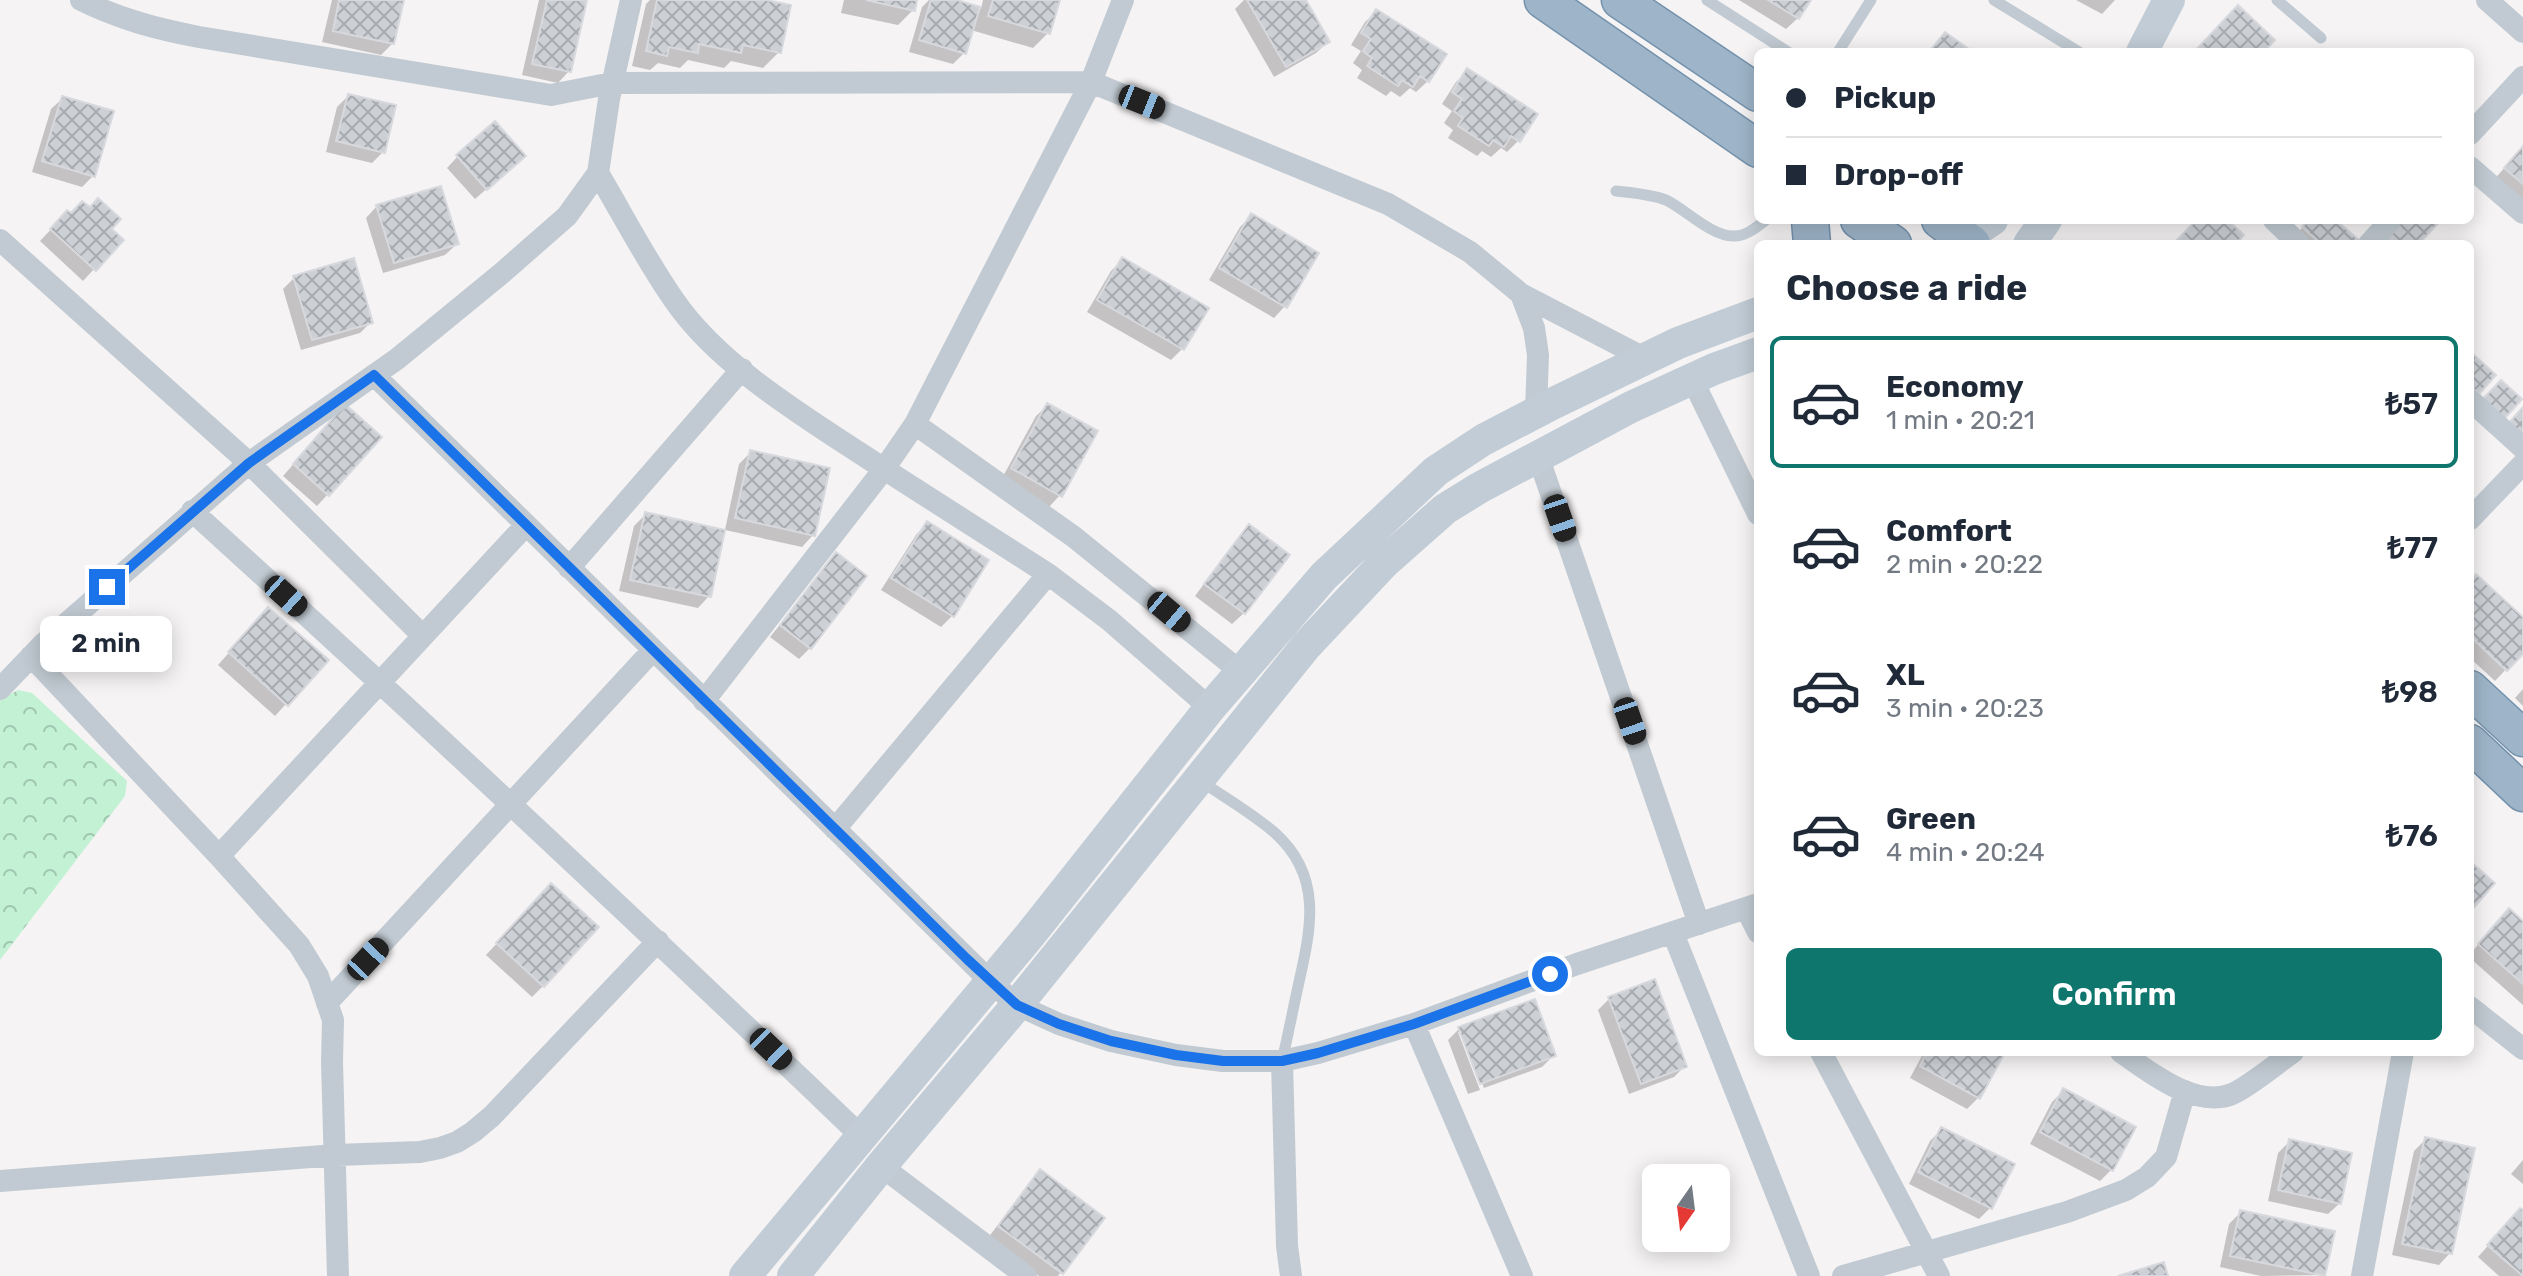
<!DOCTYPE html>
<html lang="en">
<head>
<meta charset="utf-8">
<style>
	:root { --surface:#fff; --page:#f6f6f7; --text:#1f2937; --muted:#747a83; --line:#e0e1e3; --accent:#0f766e }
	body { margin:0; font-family:Rubik,sans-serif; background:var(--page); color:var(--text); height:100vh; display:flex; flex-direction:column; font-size:30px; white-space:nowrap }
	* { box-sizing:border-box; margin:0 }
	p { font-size:26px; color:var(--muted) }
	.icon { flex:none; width:44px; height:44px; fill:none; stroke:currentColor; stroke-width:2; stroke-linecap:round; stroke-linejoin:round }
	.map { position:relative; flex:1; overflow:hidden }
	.drawer { position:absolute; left:1754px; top:240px; width:720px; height:816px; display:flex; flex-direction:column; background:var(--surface); border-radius:12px; box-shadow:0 4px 20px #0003 }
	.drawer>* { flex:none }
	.banner { position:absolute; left:1754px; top:48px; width:720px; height:176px; border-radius:12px; box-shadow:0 4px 20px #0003; display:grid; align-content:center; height:176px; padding:0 32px; background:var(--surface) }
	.needle { width:52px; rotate:194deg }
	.tools { position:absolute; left:1642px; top:1164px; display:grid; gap:16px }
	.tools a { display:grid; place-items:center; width:88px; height:88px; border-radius:12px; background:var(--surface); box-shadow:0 4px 20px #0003; font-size:40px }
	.end { position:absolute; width:36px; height:36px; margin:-18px; border:10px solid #1a73e8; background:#fff; box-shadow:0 0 0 4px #fff }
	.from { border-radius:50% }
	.bubble { position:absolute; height:56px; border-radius:12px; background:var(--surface); box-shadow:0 4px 20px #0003; font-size:26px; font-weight:600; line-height:56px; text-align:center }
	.car { position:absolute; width:24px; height:48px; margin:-24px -12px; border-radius:10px; box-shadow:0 0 6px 2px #0007; background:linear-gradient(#222 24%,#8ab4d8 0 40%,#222 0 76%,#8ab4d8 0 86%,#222 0) }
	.banner b { display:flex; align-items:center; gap:28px; height:76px; font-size:30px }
	.banner b+b { border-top:2px solid var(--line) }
	.banner i { width:20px; height:20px; background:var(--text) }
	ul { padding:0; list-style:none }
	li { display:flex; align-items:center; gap:24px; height:132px; margin:0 16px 12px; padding:0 16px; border:4px solid transparent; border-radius:12px }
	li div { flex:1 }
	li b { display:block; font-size:30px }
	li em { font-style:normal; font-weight:600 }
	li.on { border-color:var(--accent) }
	li>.icon { width:72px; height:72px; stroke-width:1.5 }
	h2 { padding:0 32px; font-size:36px; line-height:96px }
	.button { display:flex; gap:16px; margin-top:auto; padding:16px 32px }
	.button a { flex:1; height:92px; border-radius:12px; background:var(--accent); color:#fff; font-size:32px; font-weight:600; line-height:92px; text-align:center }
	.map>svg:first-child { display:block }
</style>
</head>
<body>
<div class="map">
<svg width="2523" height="1276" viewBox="0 0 2523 1276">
	<defs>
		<pattern id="park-crowns" width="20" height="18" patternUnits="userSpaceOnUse" patternTransform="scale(2)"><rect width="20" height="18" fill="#c2f1d3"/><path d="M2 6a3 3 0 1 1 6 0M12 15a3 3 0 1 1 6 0" fill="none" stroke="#a0c6af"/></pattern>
		<pattern id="building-cross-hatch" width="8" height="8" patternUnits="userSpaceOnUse" patternTransform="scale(2)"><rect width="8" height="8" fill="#cdd0d5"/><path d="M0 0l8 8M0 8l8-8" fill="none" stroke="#a8acb0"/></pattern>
	</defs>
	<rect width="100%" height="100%" fill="#f5f3f3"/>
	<path fill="url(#park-crowns)" d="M18,690L32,693L127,781L125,796L0,960V700Z"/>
	<path fill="#0003" d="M332,0H402L393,43L381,55L322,42Z
		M539,0H585L569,71L558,83L522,75Z
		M650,0H757L779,52L763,68L731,61L724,68L688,60L680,68L658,63L650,70L632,66L646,4Z
		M844,0H915L913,10L898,25L841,13Z
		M929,0H950L981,9L983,0H1058L1048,33L1033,48L971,30L964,53L953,64L909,52L922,7Z
		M1244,0H1303L1328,42L1316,53L1274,77L1235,9Z
		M1739,0H1809L1798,18L1786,29Z
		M2076,0H2115L2102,14Z
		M1377,11L1428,81L1416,92L1410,88L1400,97L1391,91L1386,96L1357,78L1362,70L1353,63L1361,51L1351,45L1365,22Z
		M1468,71L1519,140L1507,152L1501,148L1491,157L1482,151L1477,156L1448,138L1453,130L1444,123L1452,111L1442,104L1456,82Z
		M348,96L383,152L372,163L326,152L337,107Z
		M63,98L93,176L82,187L32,172L51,109Z
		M2523,147V213L2490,184Z
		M458,156L512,167L475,199L447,168Z
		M377,206L457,244L445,255L383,273L366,218Z
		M1251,216L1285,306L1274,318L1209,280L1240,227Z
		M2309,220H2333L2353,244H2306L2296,235Z
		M56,224L109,229L121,240L83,281L40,241Z
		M1122,260L1182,349L1171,360L1087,312L1111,271Z
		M294,278L371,322L360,333L301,350L283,289Z
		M2472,356L2494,375L2470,400V357Z
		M1048,405L1060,495L1049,507L1001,480L1036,416Z
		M334,418L328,494L317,506L283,476Z
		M751,452L813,535L802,547L725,530L739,464Z
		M645,515L709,596L698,608L619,591L634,526Z
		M927,523L952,616L941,627L881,590L916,535Z
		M1249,527L1244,613L1232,624L1195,596L1238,538Z
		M836,555L810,648L799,659L770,637Z
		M2470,583L2523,620V651L2495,681L2470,658Z
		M257,621L326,660L275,716L218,665Z
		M2523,689V706L2515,698Z
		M540,897L543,986L532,997L486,955Z
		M2498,922L2523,923V1005L2470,958V954Z
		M1609,999L1685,1066L1674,1077L1629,1094L1598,1010Z
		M1459,1029L1554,1055L1542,1067L1484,1088L1462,1032H1458L1480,1090L1468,1094L1448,1040Z
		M1924,1052H2003L1979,1097L1967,1109L1910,1078Z
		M2063,1091L2111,1170L2100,1181L2030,1144L2052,1102Z
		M1942,1129L1990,1208L1979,1219L1909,1184L1930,1141Z
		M2426,1139L2450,1253L2439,1265L2392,1255L2414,1151Z
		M2290,1141L2340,1203L2328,1214L2268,1201L2278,1153Z
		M2523,1160V1184L2511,1174Z
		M1040,1172L1102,1218L1058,1276H1039L988,1238L1029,1183Z
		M2241,1212L2323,1275L2261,1276L2220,1267L2229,1224Z
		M2523,1213V1276H2499L2478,1257L2509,1222Z"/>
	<path fill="url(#building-cross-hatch)" stroke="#d7d9de" stroke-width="2" d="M339,0H404L394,44L333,31Z
		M547,0H587L571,72L532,64Z
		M657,0H766L791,5L781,53L743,45L741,53L699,44L698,53L669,47L667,56L646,51Z
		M866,0H917L915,11Z
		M931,0H957L980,7L966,54L919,40Z
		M993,0H1060L1050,34L988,16Z
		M1247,0H1306L1330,42L1286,67Z
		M1768,0H1811L1799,19Z
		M2238,5L2275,40L2264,52H2194Z
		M1376,9L1447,54L1429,82L1420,76L1413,87L1402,80L1398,86L1367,66L1372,58L1363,51L1371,39L1361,33Z
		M1945,32L1973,52H1929Z
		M1467,68L1538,114L1520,142L1511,136L1504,147L1493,140L1489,146L1458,126L1463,118L1454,111L1462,99L1452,92Z
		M348,94L396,105L385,153L336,141Z
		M62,96L114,111L95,177L42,161Z
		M495,121L526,156L487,190L456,155Z
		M2523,146V184L2504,168Z
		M441,186L459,244L394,263L376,205Z
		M98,198L121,219L112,229L124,240L96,271L50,229L67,210L71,213L82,201L90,207Z
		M1251,213L1319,253L1287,308L1219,268Z
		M2196,220H2228L2244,235L2236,244H2177L2175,242Z
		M2308,220H2336L2359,240L2355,244H2321L2302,227Z
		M2402,220H2441L2419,244H2380Z
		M1122,257L1209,308L1184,350L1097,300Z
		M354,258L373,323L312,340L293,276Z
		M2472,353L2496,375L2479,394L2470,386Z
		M2501,380L2522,399L2504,419L2482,400Z
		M1047,403L1098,431L1062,497L1011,468Z
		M345,404L382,437L329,496L293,464Z
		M2523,407V438L2508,424Z
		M750,450L830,468L815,536L735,518Z
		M645,512L725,530L711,597L630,580Z
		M927,521L989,560L954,617L891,578Z
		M1249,524L1290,555L1245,614L1204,584Z
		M836,552L867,576L811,649L780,625Z
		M2476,574L2523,617V654L2507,671L2470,636V581Z
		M268,607L329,660L288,706L228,652Z
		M2470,861L2495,883L2470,912Z
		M551,883L599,927L544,987L496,943Z
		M2509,908L2523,921V984L2478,944Z
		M1655,979L1687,1067L1641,1084L1608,997Z
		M1535,999L1556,1056L1480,1084L1458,1027Z
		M1927,1052H2005L1980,1099L1920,1066Z
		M2063,1088L2136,1127L2113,1171L2040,1132Z
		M1941,1127L2015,1164L1992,1209L1918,1172Z
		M2425,1137L2475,1148L2452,1254L2402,1244Z
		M2289,1139L2352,1153L2341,1204L2278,1190Z
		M1040,1169L1105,1218L1063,1274L998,1226Z
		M2520,1208L2523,1210V1276L2487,1245Z
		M2240,1210L2335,1231L2325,1276L2230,1256Z
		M2164,1262L2168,1276H2118Z"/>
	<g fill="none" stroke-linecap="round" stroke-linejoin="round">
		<defs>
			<path id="trunk" d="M1543,0L1758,149
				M1620,0L1758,93
				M1810,220L1812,244
				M1859,220L1893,244
				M1940,220L1972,244
				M2470,689L2523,738
				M2470,743L2523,793"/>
		</defs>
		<use href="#trunk" stroke="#7592ad" stroke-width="39"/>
		<path stroke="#c1cad2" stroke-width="11" d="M1707,0L1788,52
			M1994,0L2079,52
			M2277,0L2321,38
			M1838,52L1871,0
			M1616,191C1632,193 1650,194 1666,200C1685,209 1711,236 1733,236C1745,237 1757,227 1766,220
			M1199,780C1224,797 1252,813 1275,833C1323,876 1311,928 1299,982C1293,1009 1288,1035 1282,1061"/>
		<path stroke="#c1cad2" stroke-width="22" d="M81,0C119,19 157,29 199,37L551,95L612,83L1091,82L1388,204L1470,252L1521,294
			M2487,0L2523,32
			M2470,134L2523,77
			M2470,167L2523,213
			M598,173C623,215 646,260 674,300C721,369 815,423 884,469L915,424L1091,82L1123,0
			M2274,220L2299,244
			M0,240L249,463L423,636
			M2369,244L2391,220
			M374,375L990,981L1017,1005L1059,1024L1111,1041L1176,1055L1223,1061H1282L1318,1053L1414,1024L1577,964L1758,904
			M1692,379L1758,514
			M2470,400L2523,448
			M1536,412L1538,355L1534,328L1521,294L1646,359
			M915,424L1074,537L1241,672
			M1538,456L1699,924
			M192,511C418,716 641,925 861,1136
			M2470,519L2523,464
			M569,568L742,369
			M31,656L219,856L299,945L318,976L333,1020L332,1062L338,1276
			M0,689L42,645L249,463L397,359L502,273L567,216L598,173L609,99L631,0
			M704,701L884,469L1048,574L1109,620L1210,708
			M835,829L1048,574
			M219,856L526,525
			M1746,908L1758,932
			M1673,933L1809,1276
			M327,1003L653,650
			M2470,1007L2523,1049
			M1414,1024L1522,1276
			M1821,1052L1939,1276
			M2121,1052C2149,1072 2196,1109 2232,1094C2250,1086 2276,1064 2293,1052
			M1282,1061L1287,1246L1291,1276
			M881,1166L1026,1276
			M0,1181L336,1155L420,1152L440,1148L457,1142L473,1132L492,1116L658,941
			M1843,1276L2067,1212L2126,1190L2147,1177L2166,1157L2185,1091
			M2362,1276L2403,1052"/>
		<path stroke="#c1ccd6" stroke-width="32" d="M2142,52L2169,0
			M1956,244L1992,220
			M2029,244L2046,220
			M745,1276L1030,935L1210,708L1324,576L1436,471L1483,440L1552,404L1678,343L1758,313
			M793,1276L881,1166L1017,1005L1306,646L1384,563L1445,509L1479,488L1631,407L1714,369L1758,353"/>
		<use href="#trunk" stroke="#9eb5c9" stroke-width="36"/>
	</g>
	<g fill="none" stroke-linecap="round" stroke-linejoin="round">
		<path stroke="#1a73e8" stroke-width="10" d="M107,587L249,463L374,375L967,959L1017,1005L1059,1024L1111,1041L1176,1055L1223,1061H1282L1318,1053L1414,1024L1550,974"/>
	</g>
</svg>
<div class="tools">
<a><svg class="needle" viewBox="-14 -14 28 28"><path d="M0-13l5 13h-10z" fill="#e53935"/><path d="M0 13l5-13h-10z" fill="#747a83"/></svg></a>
</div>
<i class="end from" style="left:1550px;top:974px"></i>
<i class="end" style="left:107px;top:587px"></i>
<div class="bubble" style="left:40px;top:616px;width:132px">2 min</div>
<i class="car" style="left:1142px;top:102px;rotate:112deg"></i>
<i class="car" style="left:1560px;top:518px;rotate:161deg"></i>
<i class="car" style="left:286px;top:596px;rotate:132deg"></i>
<i class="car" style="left:1169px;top:612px;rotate:130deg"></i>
<i class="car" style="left:1630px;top:721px;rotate:161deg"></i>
<i class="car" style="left:368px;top:959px;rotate:43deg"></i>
<i class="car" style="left:771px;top:1049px;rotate:134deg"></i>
<div class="banner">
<b><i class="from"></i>Pickup</b>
<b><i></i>Drop-off</b>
</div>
<section class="drawer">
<h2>Choose a ride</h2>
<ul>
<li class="on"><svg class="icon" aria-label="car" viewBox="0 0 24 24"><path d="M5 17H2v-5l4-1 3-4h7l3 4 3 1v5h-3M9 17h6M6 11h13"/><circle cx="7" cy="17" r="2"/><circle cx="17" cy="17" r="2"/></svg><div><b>Economy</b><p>1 min · 20:21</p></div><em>₺57</em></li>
<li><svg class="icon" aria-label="car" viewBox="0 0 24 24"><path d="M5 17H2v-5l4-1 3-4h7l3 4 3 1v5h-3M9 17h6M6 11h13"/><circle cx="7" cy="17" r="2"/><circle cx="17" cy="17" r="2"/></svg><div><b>Comfort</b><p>2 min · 20:22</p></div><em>₺77</em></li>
<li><svg class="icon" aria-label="car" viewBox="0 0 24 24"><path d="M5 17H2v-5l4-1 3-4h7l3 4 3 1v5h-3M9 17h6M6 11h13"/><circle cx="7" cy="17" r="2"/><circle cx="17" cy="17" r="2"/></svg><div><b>XL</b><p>3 min · 20:23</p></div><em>₺98</em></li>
<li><svg class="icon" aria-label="car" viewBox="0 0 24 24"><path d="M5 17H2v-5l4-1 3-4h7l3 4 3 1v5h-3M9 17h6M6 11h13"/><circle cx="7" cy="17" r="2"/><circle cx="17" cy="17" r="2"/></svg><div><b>Green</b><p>4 min · 20:24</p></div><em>₺76</em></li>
</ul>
<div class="button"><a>Confirm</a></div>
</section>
</div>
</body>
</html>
